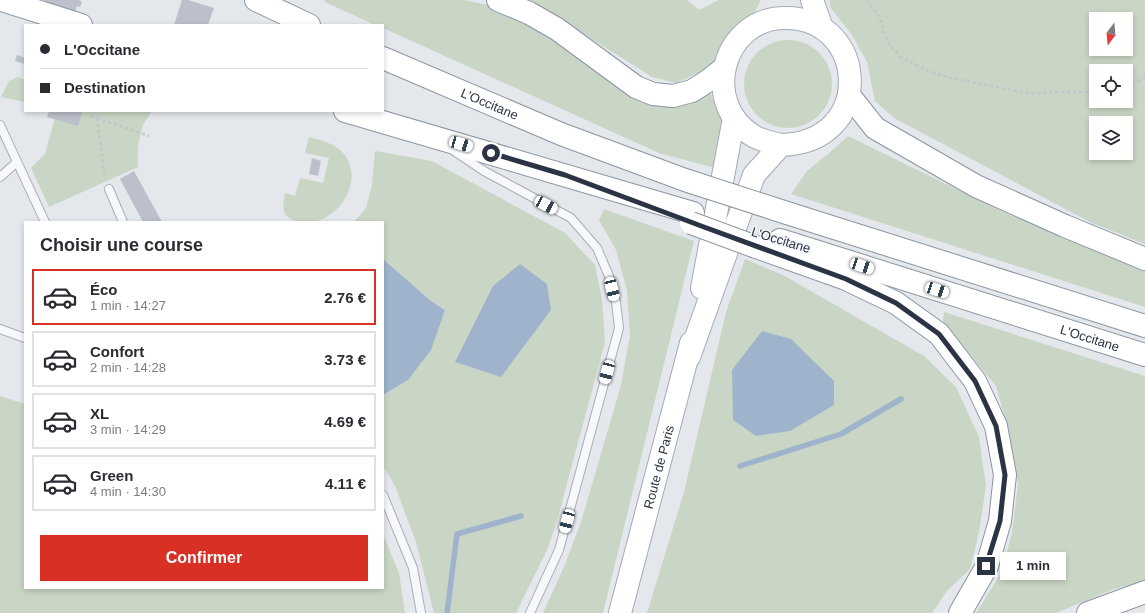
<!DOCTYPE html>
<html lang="fr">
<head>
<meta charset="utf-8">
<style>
	:root { --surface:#fff; --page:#f7f7f7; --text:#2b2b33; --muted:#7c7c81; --line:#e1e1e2; --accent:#d93025 }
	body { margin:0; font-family:Arial,sans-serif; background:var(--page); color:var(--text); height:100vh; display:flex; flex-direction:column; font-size:15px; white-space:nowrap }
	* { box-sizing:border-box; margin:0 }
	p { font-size:13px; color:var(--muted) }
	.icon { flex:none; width:22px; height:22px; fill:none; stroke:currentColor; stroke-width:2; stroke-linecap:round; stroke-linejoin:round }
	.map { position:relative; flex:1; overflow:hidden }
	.panel { position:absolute; left:24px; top:221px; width:360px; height:368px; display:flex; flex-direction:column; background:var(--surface); border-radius:0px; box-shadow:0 2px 6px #0003 }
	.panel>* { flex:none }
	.guide { position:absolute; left:24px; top:24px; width:360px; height:88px; border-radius:0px; box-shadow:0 2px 6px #0003; display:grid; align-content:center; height:88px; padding:0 16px; background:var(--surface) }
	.needle { width:26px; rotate:196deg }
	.buttons { position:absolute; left:1089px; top:12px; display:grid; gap:8px }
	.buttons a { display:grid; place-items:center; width:44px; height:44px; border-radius:0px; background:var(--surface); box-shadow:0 2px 6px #0003; font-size:20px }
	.end { position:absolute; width:18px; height:18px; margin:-9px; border:5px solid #2b3445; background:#fff; box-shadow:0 0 0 2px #fff }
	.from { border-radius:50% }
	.bubble { position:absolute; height:28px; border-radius:0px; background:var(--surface); box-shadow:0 2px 6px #0003; font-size:13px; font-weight:800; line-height:28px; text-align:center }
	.car { position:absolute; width:12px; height:24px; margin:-12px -6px; border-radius:5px; box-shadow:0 0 3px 1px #0007; background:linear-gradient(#fff 24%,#345 0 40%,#fff 0 76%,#345 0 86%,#fff 0) }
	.guide b { display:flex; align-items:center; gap:14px; height:38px; font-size:15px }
	.guide b+b { border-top:1px solid var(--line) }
	.guide i { width:10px; height:10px; background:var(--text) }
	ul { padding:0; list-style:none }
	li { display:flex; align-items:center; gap:12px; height:56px; margin:0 8px 6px; padding:0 8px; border:2px solid var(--line); border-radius:0px }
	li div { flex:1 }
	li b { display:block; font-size:15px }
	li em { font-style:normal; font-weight:800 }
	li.selected { border-color:var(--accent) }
	li>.icon { width:36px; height:36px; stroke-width:1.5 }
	h2 { padding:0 16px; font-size:18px; line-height:48px }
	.cta { display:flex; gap:8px; margin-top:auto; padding:8px 16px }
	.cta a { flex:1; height:46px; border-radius:0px; background:var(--accent); color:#fff; font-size:16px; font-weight:800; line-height:46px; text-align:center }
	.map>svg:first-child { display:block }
</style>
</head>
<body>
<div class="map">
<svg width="1145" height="613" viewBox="0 0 1145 613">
	<rect width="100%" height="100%" fill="#e4e7ec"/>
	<path fill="#c9d6c5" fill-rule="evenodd" d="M324,0H464L488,5L533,28L614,80L710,92L726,130L715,168L659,153L383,28V25H375L325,2Z
		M530,0H687L699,10L719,0H761L755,11L708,68L676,83L652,77Z
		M830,0H1145V244L1092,223L894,118L875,101L867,62L852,35L830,7ZM1096,19H1126V49H1096ZM1096,71H1126V101H1096ZM1096,123H1126V153H1096Z
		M744 84a44 44 0 1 1 88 0a44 44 0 1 1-88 0Z
		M18,77L25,80V102L1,97L9,81Z
		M47,111H152L143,125L138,146V167L49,207L31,168L45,154L56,114Z
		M848,136L1001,211L1145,270V307L791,194L807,171L834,149Z
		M309,137C328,142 347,147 351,170C356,198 325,231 295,221C292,219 287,218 285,214C282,209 284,199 285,193L295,196L300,178L323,183L329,158L305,153Z
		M375,151L432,161L565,233L595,265L602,299L605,342L557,521L547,550L516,613H434L416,542L395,486L383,466V395L408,380L445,310L431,301L383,259V222H354L366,208L372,185Z
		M604,209L694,241L603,613H543L564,567L581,522L621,385L630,336L627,291L616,250L599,220Z
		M745,259L783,275L924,356L956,387L979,437L986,486L979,532L970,569L947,591L932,613H647L684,492L726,312Z
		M944,312L1145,376V581L1114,589L1056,613H976L1001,573L1012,533L1018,484L1010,436L996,386L943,322Z
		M0,396L25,404V588H383V534L399,573L405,613H0Z"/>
	<path fill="#9fb4cc" d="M383,259L431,301L445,310L431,350L408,380L383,395Z
		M520,264L547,284L551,310L501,377L455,362L493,286Z
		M762,331L791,339L834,381V405L790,431L756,436L733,420L732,370Z"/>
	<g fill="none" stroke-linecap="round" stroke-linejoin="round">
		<path stroke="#9fb4cc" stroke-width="5.5" d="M740,466L841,434L901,399
			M447,613L457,534L521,516"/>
	</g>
	<path fill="#bbc0ca" d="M45,0H79L82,2L80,7L77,6L71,25H37Z
		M182,0H188L214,8L208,25H174Z
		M17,55L25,58V64L15,61Z
		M49,111H83L78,126L47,117Z
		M312,158L321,161L318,176L309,174Z
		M134,171L162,222H143L120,179Z"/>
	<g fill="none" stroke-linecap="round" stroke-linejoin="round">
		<defs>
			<path id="service" d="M0,125L45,222
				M454,151L484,171L571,218L597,248L609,276L616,302L619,328L559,550L530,613
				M0,177L17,162
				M109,189L123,222
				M0,329L25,338
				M383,495L413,568L421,613"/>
			<g id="primary">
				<path d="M812,0L822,28"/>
				<path d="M702,288L734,118"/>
				<path d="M689,357L754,175L781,145C876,143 868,18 786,18C722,17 699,105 755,137C763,141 772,143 781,145"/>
				<path id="s1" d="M620,613L691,343"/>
			</g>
			<g id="motorway">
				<path d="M2,0L81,25"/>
				<path d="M256,0L309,25"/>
				<path d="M498,0L529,13L557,29L636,87L653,94L673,96L692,91L709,80L724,68"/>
				<path id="s2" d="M383,58L561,134L685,180"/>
				<path d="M849,95L875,128L976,186L1065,226L1145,259"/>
				<path d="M345,111L693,213"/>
				<path d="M787,213L1145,326"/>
				<path id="s3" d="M780,240L1145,355"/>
				<path d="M756,247L846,279L896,303L939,334L975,381L996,426L1005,475L1000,521L987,566L960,613"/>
				<path d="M1088,613L1145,592"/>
			</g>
		</defs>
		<use href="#service" stroke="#a9aeb7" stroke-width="10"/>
		<use href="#primary" stroke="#a3abb8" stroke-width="24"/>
		<use href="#motorway" stroke="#8b94a3" stroke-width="24"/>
		<path stroke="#c2c5cb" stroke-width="2.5" stroke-dasharray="3 3" stroke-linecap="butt" d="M867,0L880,18L888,43L901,57L928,71L947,77L1033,94L1054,92H1096
			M1126,85L1137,82L1145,77
			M91,116L149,136
			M97,118L105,178"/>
		<use href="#service" stroke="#f7f8fa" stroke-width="8"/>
		<use href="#primary" stroke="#fff" stroke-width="22"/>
		<use href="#motorway" stroke="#fff" stroke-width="22"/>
		<defs>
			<path id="motorway-bridge" d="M685,180L787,213
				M691,223L756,247"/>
		</defs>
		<use href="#motorway-bridge" stroke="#8b94a3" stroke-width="24" stroke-linecap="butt"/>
		<use href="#motorway-bridge" stroke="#fff" stroke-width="22"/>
	</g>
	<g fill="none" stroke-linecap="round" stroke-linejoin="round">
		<path stroke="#2b3445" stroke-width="5" d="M491,153L565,175L704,227L846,279L896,303L939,334L975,381L996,426L1005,475L1000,521L986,566"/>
	</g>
	<g text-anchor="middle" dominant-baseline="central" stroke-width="3" stroke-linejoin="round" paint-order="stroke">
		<g font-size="13" fill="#2b3445" stroke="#f4f6f9">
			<text stroke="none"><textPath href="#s2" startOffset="116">L'Occitane</textPath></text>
			<text transform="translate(781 240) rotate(17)">L'Occitane</text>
			<text stroke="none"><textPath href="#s3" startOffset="325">L'Occitane</textPath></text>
			<text stroke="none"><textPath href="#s1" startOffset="151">Route de Paris</textPath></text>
		</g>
	</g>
</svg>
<div class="buttons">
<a><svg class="needle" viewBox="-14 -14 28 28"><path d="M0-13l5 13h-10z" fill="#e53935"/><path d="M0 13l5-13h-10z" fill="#7c7c81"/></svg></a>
<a><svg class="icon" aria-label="locate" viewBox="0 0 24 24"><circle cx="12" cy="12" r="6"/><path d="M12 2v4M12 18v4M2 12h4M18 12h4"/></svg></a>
<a><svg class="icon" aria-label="layers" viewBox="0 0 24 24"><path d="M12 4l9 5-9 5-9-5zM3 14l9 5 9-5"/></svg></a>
</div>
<i class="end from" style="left:491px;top:153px"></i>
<i class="end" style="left:986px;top:566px"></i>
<div class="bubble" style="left:1000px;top:552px;width:66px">1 min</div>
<i class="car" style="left:461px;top:144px;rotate:106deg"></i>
<i class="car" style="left:546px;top:205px;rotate:118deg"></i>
<i class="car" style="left:862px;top:266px;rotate:108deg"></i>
<i class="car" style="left:612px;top:289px;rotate:166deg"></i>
<i class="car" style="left:937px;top:290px;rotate:108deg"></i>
<i class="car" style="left:607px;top:372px;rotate:195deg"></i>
<i class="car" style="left:567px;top:521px;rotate:195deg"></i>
<div class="guide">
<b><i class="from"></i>L'Occitane</b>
<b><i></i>Destination</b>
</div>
<section class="panel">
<h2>Choisir une course</h2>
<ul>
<li class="selected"><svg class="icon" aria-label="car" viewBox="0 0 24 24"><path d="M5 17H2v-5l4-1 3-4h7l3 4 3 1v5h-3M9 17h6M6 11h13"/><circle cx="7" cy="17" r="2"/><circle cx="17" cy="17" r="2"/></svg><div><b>Éco</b><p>1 min · 14:27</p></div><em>2.76 €</em></li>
<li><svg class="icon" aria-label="car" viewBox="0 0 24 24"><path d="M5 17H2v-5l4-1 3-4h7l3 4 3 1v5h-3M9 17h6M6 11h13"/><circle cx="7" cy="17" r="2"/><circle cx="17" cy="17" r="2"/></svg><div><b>Confort</b><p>2 min · 14:28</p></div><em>3.73 €</em></li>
<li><svg class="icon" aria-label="car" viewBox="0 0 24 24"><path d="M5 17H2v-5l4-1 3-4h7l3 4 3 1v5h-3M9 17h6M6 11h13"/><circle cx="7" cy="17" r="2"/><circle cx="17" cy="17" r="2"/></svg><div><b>XL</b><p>3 min · 14:29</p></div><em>4.69 €</em></li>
<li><svg class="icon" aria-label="car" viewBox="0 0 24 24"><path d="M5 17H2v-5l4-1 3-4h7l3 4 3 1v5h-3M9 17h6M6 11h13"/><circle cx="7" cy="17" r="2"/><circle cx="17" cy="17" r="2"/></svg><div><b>Green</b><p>4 min · 14:30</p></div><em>4.11 €</em></li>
</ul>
<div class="cta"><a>Confirmer</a></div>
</section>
</div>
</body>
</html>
